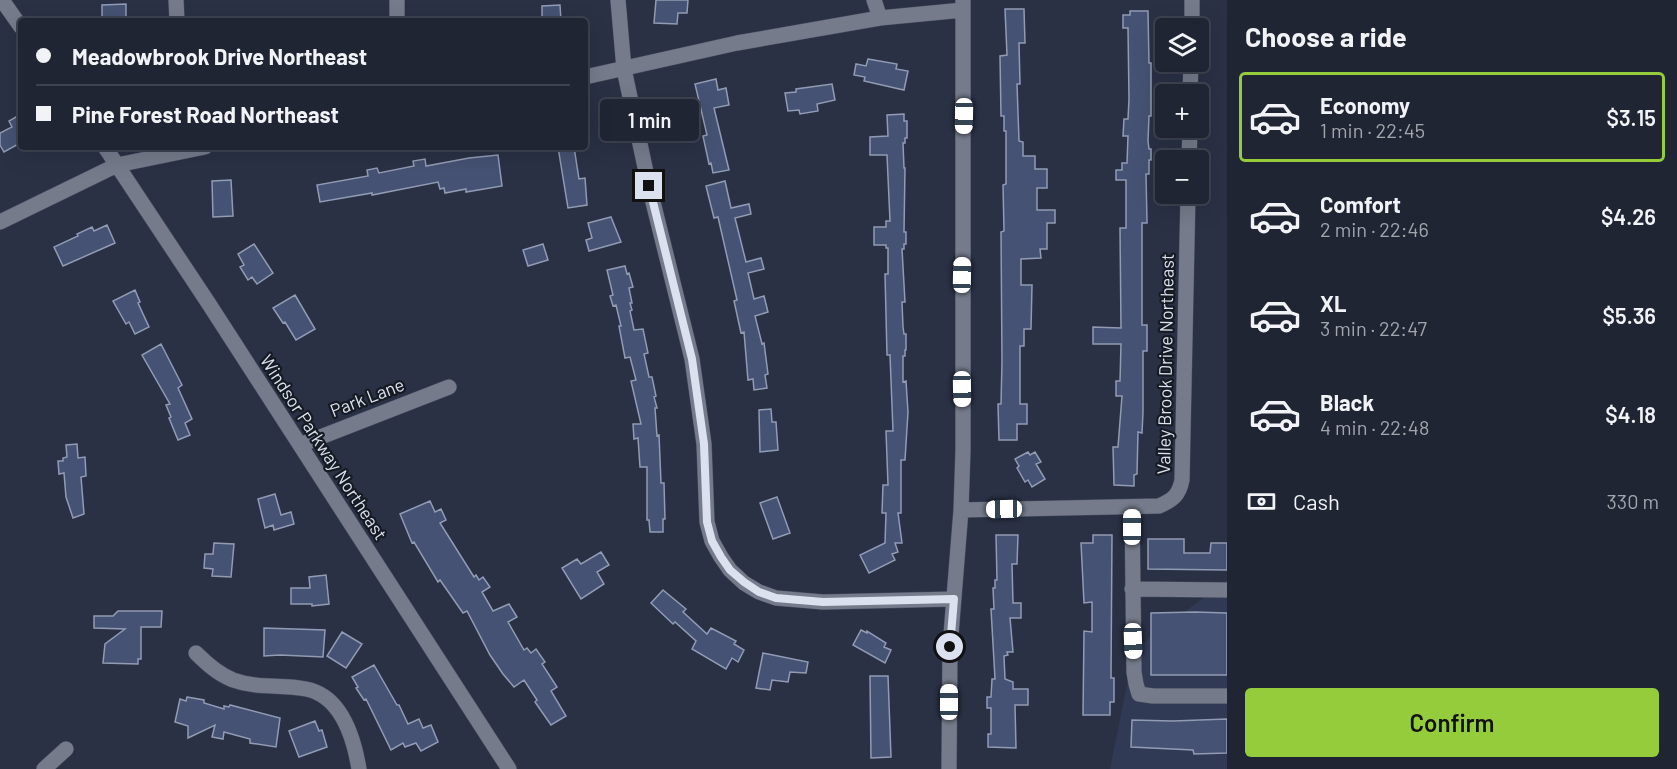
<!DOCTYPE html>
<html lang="en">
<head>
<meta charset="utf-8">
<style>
	:root { --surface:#202534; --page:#282d3c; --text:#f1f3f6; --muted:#a2a5ac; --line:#3d424f; --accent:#95cc3b }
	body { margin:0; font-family:Barlow,sans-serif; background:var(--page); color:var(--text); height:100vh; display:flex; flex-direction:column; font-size:22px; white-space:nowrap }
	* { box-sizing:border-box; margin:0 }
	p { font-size:20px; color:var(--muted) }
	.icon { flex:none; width:33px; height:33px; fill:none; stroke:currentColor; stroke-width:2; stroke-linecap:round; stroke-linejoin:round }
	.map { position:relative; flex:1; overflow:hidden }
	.drawer { display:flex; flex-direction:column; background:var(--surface); width:450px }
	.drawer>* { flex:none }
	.banner { position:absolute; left:18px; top:18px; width:570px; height:132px; border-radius:6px; box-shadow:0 6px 24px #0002,0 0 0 2px var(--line); display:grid; align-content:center; height:132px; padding:0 18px; background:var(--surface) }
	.controls { position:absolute; left:1155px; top:18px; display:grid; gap:12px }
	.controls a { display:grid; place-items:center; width:54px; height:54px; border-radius:6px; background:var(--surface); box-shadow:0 6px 24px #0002,0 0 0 2px var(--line); font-size:30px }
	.end { position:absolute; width:27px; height:27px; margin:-14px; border:8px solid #dbe1ee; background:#111; box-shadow:0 0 0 3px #111 }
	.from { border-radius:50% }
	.bubble { position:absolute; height:42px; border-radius:6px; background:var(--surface); box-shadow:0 6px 24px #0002,0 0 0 2px var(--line); font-size:20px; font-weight:600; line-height:42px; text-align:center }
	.car { position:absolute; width:18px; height:36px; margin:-18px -9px; border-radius:8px; box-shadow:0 0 4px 2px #0007; background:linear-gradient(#fff 24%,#345 0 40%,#fff 0 76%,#345 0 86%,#fff 0) }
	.banner b { display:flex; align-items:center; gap:21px; height:57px; font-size:22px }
	.banner b+b { border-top:2px solid var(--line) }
	.banner i { width:15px; height:15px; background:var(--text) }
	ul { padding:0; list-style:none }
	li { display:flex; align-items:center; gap:18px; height:90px; margin:0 12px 9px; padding:0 6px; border:3px solid transparent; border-radius:6px }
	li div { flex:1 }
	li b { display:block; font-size:22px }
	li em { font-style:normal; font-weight:600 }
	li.selected { border-color:var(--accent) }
	li>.icon { width:54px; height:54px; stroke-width:1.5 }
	h2 { padding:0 18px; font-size:27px; line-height:72px }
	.pay { display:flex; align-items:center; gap:15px; height:66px; padding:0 18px; font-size:22px }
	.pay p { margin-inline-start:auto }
	.primary-button { display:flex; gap:12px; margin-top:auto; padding:12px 18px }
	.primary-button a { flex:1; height:69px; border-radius:6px; background:var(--accent); color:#111; font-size:24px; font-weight:600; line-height:69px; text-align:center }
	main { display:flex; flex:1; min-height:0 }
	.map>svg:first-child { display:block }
</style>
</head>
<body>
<main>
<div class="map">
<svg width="1227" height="769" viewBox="0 0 1227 769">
	<rect width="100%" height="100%" fill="#2a3145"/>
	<path fill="#313a54" d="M1227,580V769H1110L1134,650Z"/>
	<path fill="#465273" stroke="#919bb3" stroke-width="1.5" d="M656,0H688L687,13H678L677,24L654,23Z
		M126,4V21H102V5Z
		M560,5L561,21H542V6Z
		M1005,9H1024L1025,43H1019L1020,84H1017L1019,141L1023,142V156H1035V169H1047V188H1037V210H1055V223H1047V249H1040L1041,258L1021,259V285H1032L1031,329H1024V346H1020V404H1027V424H1017V440H999L998,404H1001L1002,362L1001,232L1004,231L1003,185L1006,184V131H1004V116H1001L1000,56L1007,55Z
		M1130,11H1148L1149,63H1151V116H1149L1148,141L1149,149H1151V160H1149V174H1146L1147,223H1142V325H1147V351H1143V412L1142,433L1138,432L1137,474L1134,475V486L1114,485L1113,447H1118L1122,396H1116V381H1120L1121,344H1093V327L1121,328L1120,228H1126V180H1116V170H1122V163H1127L1128,136H1123L1124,119H1128L1129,99L1128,28H1123V15H1130Z
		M868,59L897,64L896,69L908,71L904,90L864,81L865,77L854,75L856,64L866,66Z
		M716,79L718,90L726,88L729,105L714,108L729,170L713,173L711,163L709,164L703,136L707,135L695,84Z
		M832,84L835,100L817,104L818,111L800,114L799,110L788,111L785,93L796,92V89Z
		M21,114V145L20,143L4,152L0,145V133L12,127L9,121Z
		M904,114V121H907V138H905V143H903L904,168H905L904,232H906V244H904V249H902L905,302H902L903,327L904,334H906V350H905V356H903V382L906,381L908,412L905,460H901V513H898L902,543H895L898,552L892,554L895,560L869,573L860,555L885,543L886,513H882L883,485H888L886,431H893L890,355H887L885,274H888V248H886V245H874V227H886V221H890L887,155H870V137L888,136L887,115Z
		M558,147H574L579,179L585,178L587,205L568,208Z
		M498,155L502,186L466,192V189L445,193L444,188L440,189L438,182L372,195V193L320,202L317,185L368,176L367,170L377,168L379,173L414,166L413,161L425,159L426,166L469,158Z
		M231,180L233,216L213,217L212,181Z
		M725,181L731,208L749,204L751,214L735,218L746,262L761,258L764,269L748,273L754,299L764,296L768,312L755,316L762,344L764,343L768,374L765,375L767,388L754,390L753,379L748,380L744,332L741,333L734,301L737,300L718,217L714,218L706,186Z
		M611,217L621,242L589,251L586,240L592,238L588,223Z
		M107,225L115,243L63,266L54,247L78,236L77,234L92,227L94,231Z
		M254,244L273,273L257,284L252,277L248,280L240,267L244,265L238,254Z
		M543,244L548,260L528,266L523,250Z
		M625,266L627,274L629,273L633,287L629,288L632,303H630L632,310L630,311L634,330L643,329L648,353L644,354L649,377H652L656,396L654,397L657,408H655L657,436L659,435L661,483H664L665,519H663V532H650L649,520H647V467H640L638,438L634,439L633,424H641L631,381L636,380L630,357L625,358L619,326H621L616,305L613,306L610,296L613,295L607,270Z
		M135,290L140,302L138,303L149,327L135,334L129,322L126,324L113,301Z
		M295,295L315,329L296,340L285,322L283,323L273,308Z
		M161,344L182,385L178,388L192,419L185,423L190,435L178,440L169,418L171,417L166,405L170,404L142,355Z
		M771,409L772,422H776L778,450L760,452L759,410Z
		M77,444L78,458L85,457L86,476L81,477L84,514L73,518L66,497L64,473L59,474L58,461H63V458L67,457L66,445Z
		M1028,452L1030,455L1035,452L1041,462L1036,464L1045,479L1032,487L1028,480L1025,482L1017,468L1019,466L1015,459Z
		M275,494L281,515L291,512L294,524L274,530L273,525L265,528L258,499Z
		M777,497L790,533L773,539L760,503Z
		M430,501L435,512L441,509L446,520L440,523L474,577L476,575L479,580L483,577L490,587L482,592L493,611L509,604L517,617L508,622L524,650L527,648L531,653L536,649L545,662L542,664L557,687L551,691L566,716L551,725L535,702L537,700L524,680L514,687L503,674L490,655L467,611L463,613L440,580L438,582L414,542L412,543L400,514Z
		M996,535H1018L1017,564H1012L1013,603H1021V618H1010L1013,652H1007L1008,655L1004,656L1005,679L1013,682V689H1028V705H1015L1016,748L988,747V734H991V708H987V697H991L992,679H995L991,609H994L993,588H995V580H997Z
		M1093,535H1112L1111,678H1114V702H1110V715H1083L1084,631L1092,632V602L1084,603L1081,543H1093Z
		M1148,539H1184V553H1210L1211,543H1227V570L1148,569Z
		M214,543L234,544L231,577L212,576L213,569L204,568L205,554H213Z
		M601,552L609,565L597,572L604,584L581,599L562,568L577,559L581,564Z
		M326,575L329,604L312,606V604H291V588H310L309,577Z
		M663,590L686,609L683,612L707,634L711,628L736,641L734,644L744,650L738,662L732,658L726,669L692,649L696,641L675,622L673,624L651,603Z
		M118,611H162L161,627H141V659H138V664L103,663L105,644L125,629L94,628V616H113Z
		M1195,612L1227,613V675H1151V613Z
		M264,628L325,630L323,657L280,655L264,656Z
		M861,630L867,633V631L886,643L884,647L891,650L885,663L853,645Z
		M342,632L362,644L346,668L327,656Z
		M763,653L808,662L806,673L790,672L788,682L772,680L770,690L756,688Z
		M374,665L397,705H399L408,724L419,719L423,728L431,725L438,742L421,751L416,743L405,747L403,743L391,750L366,699L364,700L356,688L358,687L352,677Z
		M870,676H888L891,757L871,758Z
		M187,697L204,700V703L224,709V706L229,707L230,705L280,718L276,747L250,743V739L224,732L223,739L212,737L215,725L188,738V726L175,722L180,699L186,701Z
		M1227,719V753L1194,754L1193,750L1131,747L1132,720L1173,721Z
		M315,721L319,731L322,730L327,747L299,757L289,731Z"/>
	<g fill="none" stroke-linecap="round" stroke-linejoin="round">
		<defs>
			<path id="minor" d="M2,0L21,27
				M176,0L177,21
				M618,0L624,69L649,186L692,359L704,444L707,522L712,541L721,557L730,570L744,583L759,592L776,598L823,602L954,599
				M874,0L880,18
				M397,21V0
				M1192,28V0
				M585,77L737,43L880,18L963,10
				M1190,94L1191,62
				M105,147L209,304L509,769
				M1189,160L1190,128
				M0,222L117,165L205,147
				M300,445L449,387
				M1132,507L1134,672L1136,684L1139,694L1153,696H1227
				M961,510L1159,506C1173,500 1179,495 1182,480L1188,194
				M1132,589L1227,590
				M196,653C207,664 218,674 233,680C258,689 282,684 306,689C342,696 354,739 359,769
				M44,769L66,749
				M949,769L950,647L961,510L963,450V0"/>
		</defs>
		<use href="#minor" stroke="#464d60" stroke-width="16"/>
		<use href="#minor" stroke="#757b8b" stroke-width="15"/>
	</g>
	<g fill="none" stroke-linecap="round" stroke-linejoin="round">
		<path stroke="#dbe1ee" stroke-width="8" d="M649,186L692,359L704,444L707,522L712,541L721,557L730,570L744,582L759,592L776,598L823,602L954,599L950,647"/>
	</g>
	<g text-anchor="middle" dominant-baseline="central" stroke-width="4.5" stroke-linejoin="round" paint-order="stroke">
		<g font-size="18" fill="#dbe1ee" stroke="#161a23">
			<text transform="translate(1165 364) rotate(-89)">Valley Brook Drive Northeast</text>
			<text transform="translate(367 397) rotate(-21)">Park Lane</text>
			<text transform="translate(324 447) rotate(57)">Windsor Parkway Northeast</text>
		</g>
	</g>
</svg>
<div class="controls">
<a><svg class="icon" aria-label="layers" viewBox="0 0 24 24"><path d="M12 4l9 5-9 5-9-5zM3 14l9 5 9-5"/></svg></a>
<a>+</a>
<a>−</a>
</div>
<i class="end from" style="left:950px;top:647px"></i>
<i class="end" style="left:649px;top:186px"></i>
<div class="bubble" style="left:600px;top:99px;width:99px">1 min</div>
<i class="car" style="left:964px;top:116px;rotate:181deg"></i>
<i class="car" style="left:962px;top:275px;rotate:1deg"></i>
<i class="car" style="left:962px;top:389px;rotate:179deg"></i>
<i class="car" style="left:1004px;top:509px;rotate:269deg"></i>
<i class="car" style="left:1132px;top:527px;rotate:0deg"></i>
<i class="car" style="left:1133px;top:641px;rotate:178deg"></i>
<i class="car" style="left:949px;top:702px;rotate:0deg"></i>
<div class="banner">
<b><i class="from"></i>Meadowbrook Drive Northeast</b>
<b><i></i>Pine Forest Road Northeast</b>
</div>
</div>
<section class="drawer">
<h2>Choose a ride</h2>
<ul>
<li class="selected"><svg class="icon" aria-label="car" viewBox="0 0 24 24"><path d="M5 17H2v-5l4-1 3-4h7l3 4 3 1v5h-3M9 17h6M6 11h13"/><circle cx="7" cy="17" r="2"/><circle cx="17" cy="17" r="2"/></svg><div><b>Economy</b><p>1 min · 22:45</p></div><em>$3.15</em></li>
<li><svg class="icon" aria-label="car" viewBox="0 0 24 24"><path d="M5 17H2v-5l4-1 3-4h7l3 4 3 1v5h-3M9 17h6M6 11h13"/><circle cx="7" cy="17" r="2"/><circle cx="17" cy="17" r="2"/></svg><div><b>Comfort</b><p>2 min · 22:46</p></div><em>$4.26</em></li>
<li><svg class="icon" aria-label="car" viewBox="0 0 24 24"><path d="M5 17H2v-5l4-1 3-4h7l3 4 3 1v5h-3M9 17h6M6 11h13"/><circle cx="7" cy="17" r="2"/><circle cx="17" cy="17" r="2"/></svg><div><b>XL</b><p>3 min · 22:47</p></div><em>$5.36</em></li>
<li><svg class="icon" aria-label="car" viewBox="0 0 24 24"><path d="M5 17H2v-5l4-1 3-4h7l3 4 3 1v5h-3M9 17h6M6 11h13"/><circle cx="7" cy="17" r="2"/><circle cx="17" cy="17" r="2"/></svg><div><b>Black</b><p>4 min · 22:48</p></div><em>$4.18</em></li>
</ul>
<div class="pay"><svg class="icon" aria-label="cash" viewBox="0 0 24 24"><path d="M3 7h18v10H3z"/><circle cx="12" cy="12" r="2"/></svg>Cash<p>330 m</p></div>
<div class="primary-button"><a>Confirm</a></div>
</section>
</main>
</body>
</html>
